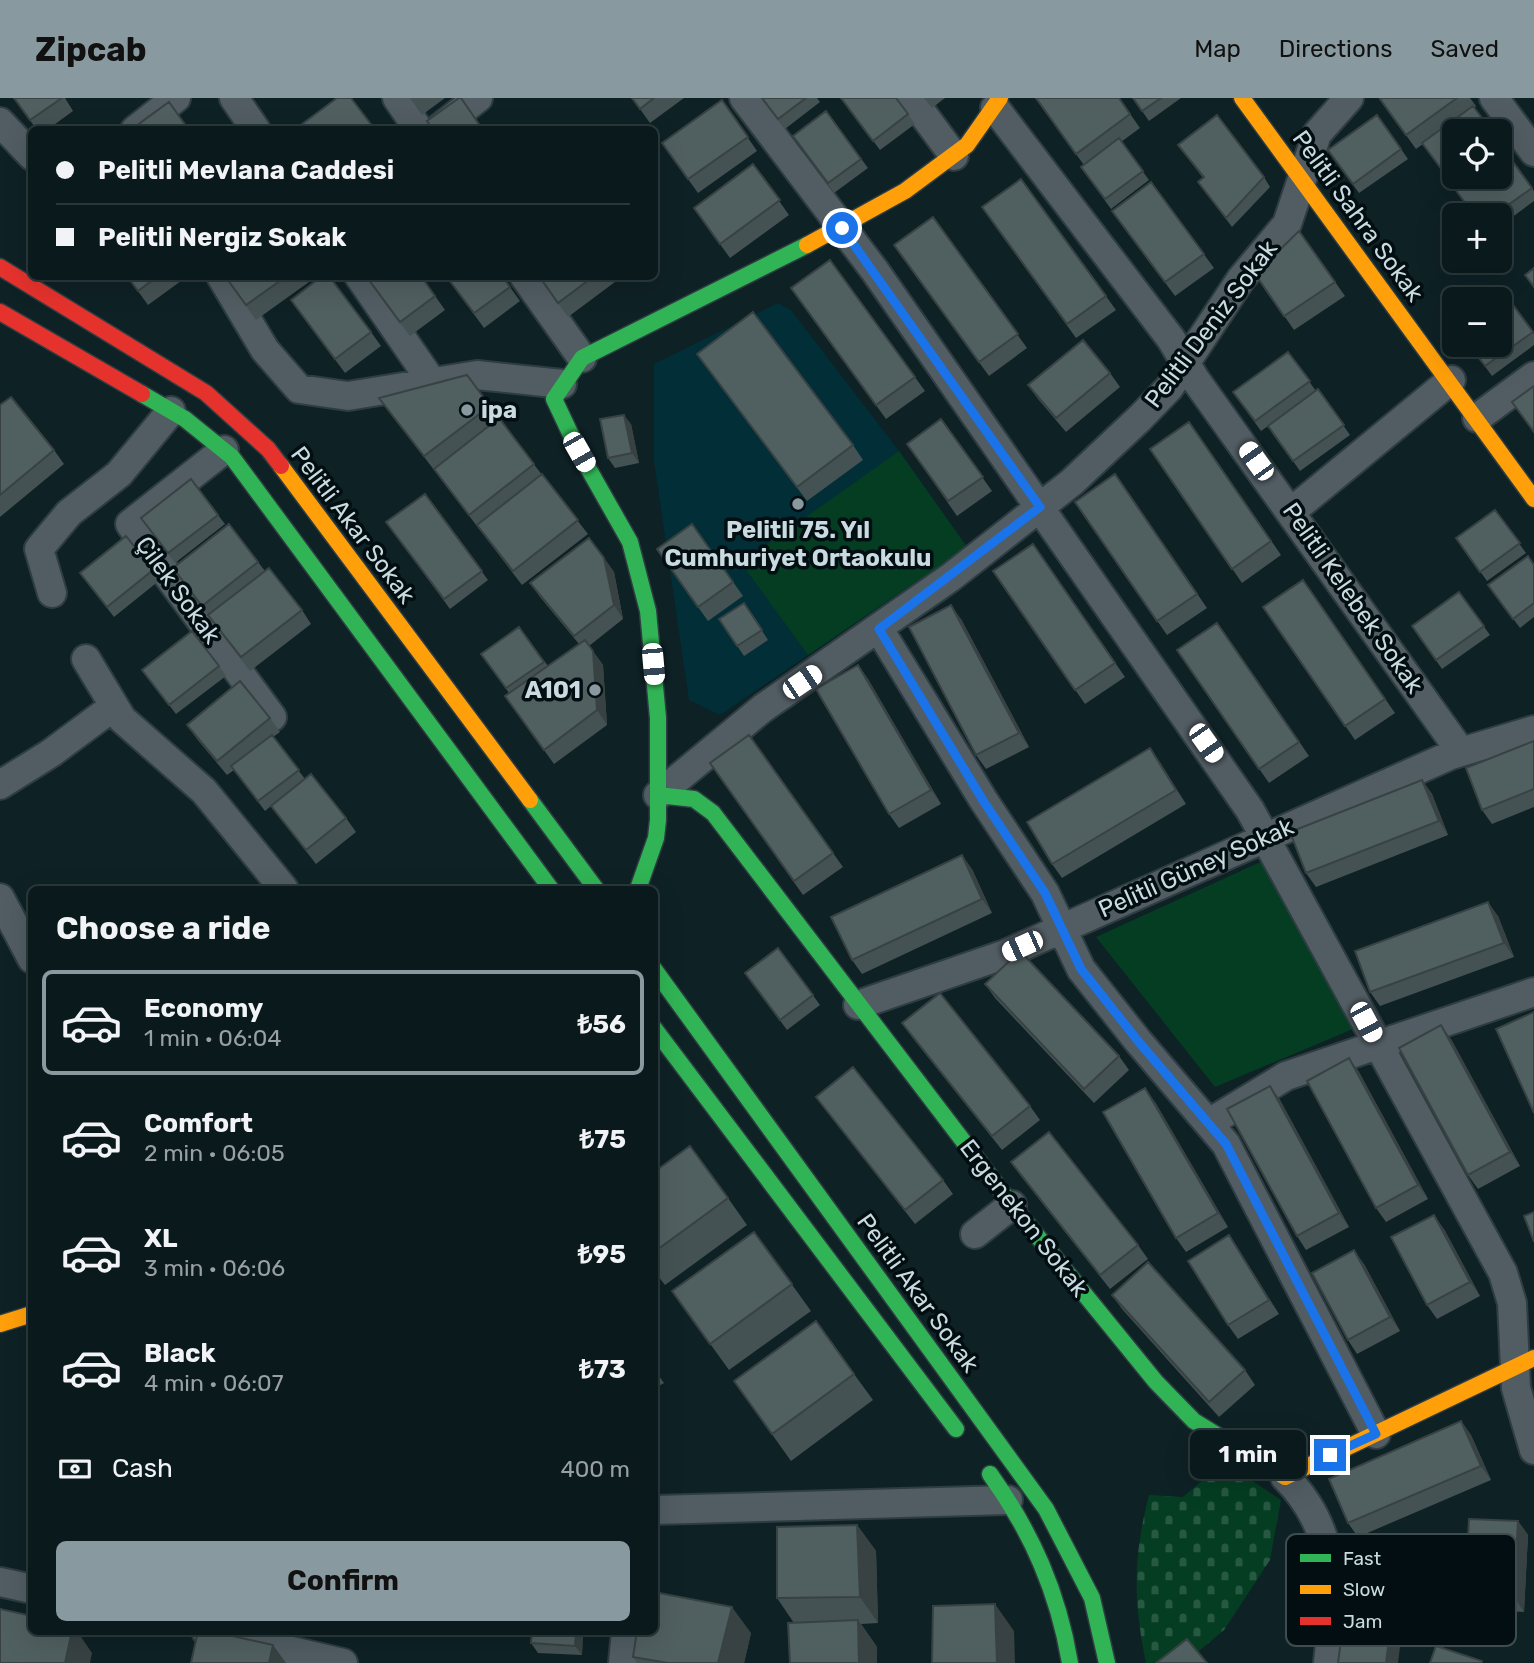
<!DOCTYPE html>
<html lang="en">
<head>
<meta charset="utf-8">
<style>
	:root { --surface:#0a191c; --page:#182629; --text:#f1f3f6; --muted:#99a0a3; --line:#2a383b; --accent:#889a9f }
	body { margin:0; font-family:Rubik,sans-serif; background:var(--page); color:var(--text); height:100vh; display:flex; flex-direction:column; font-size:26px; white-space:nowrap }
	* { box-sizing:border-box; margin:0 }
	p { font-size:23px; color:var(--muted) }
	.icon { flex:none; width:38px; height:38px; fill:none; stroke:currentColor; stroke-width:2; stroke-linecap:round; stroke-linejoin:round }
	.map { position:relative; flex:1; overflow:hidden }
	.side { position:absolute; left:28px; top:788px; width:630px; height:749px; display:flex; flex-direction:column; background:var(--surface); border-radius:10px; box-shadow:0 7px 28px #0002,0 0 0 2px var(--line) }
	.side>* { flex:none }
	.top-card { position:absolute; left:28px; top:28px; width:630px; height:154px; border-radius:10px; box-shadow:0 7px 28px #0002,0 0 0 2px var(--line); display:grid; align-content:center; height:154px; padding:0 28px; background:var(--surface) }
	.controls { position:absolute; left:1442px; top:21px; display:grid; gap:14px }
	.controls a { display:grid; place-items:center; width:70px; height:70px; border-radius:10px; background:var(--surface); box-shadow:0 7px 28px #0002,0 0 0 2px var(--line); font-size:35px }
	.end { position:absolute; width:32px; height:32px; margin:-16px; border:9px solid #1a73e8; background:#fff; box-shadow:0 0 0 4px #fff }
	.from { border-radius:50% }
	.bubble { position:absolute; height:49px; border-radius:10px; background:var(--surface); box-shadow:0 7px 28px #0002,0 0 0 2px var(--line); font-size:23px; font-weight:700; line-height:49px; text-align:center }
	.car { position:absolute; width:21px; height:42px; margin:-21px -10px; border-radius:9px; box-shadow:0 0 5px 2px #0007; background:linear-gradient(#fff 24%,#345 0 40%,#fff 0 76%,#345 0 86%,#fff 0) }
	.top-card b { display:flex; align-items:center; gap:24px; height:66px; font-size:26px }
	.top-card b+b { border-top:2px solid var(--line) }
	.top-card i { width:18px; height:18px; background:var(--text) }
	ul { padding:0; list-style:none }
	li { display:flex; align-items:center; gap:21px; height:105px; margin:0 14px 10px; padding:0 14px; border:4px solid transparent; border-radius:10px }
	li div { flex:1 }
	li b { display:block; font-size:26px }
	li em { font-style:normal; font-weight:700 }
	li.active { border-color:var(--accent) }
	li>.icon { width:63px; height:63px; stroke-width:1.5 }
	h2 { padding:0 28px; font-size:32px; line-height:84px }
	.pay { display:flex; align-items:center; gap:18px; height:77px; padding:0 28px; font-size:26px }
	.pay p { margin-inline-start:auto }
	.button { display:flex; gap:14px; margin-top:auto; padding:14px 28px }
	.button a { flex:1; height:80px; border-radius:10px; background:var(--accent); color:#111; font-size:28px; font-weight:700; line-height:80px; text-align:center }
	header { display:flex; align-items:center; gap:42px; box-sizing:border-box; height:98px; padding:0 35px; background:var(--accent); color:#111 }
	header strong { font-size:33px }
	nav { display:flex; gap:38px; margin-inline-start:auto; font-size:24px }
	.map>svg:first-child { display:block }
</style>
</head>
<body>
<header>
<strong>Zipcab</strong>
<nav><a>Map</a><a>Directions</a><a>Saved</a></nav>
</header>
<div class="map">
<svg width="1534" height="1565" viewBox="0 0 1534 1565">
	<defs>
		<pattern id="cemetery-stones" width="16" height="16" patternUnits="userSpaceOnUse" patternTransform="scale(1.75)"><rect width="16" height="16" fill="#043d22"/><path d="M2 7V4a2 2 0 0 1 4 0v3zM10 15v-3a2 2 0 0 1 4 0v3z" fill="#275842"/></pattern>
	</defs>
	<rect width="100%" height="100%" fill="#0e2125"/>
	<path fill="#022e37" d="M778,205L791,212L899,353L967,449L720,617L689,602L654,363V266Z"/>
	<path fill="url(#cemetery-stones)" d="M1230,1368L1281,1402L1270,1462L1224,1532L1187,1563L1146,1565C1133,1500 1133,1461 1149,1397L1183,1399L1218,1369Z"/>
	<path fill="#043d22" d="M899,353L967,449L808,557L741,465Z
		M1267,761L1353,931L1215,989L1096,839Z"/>
	<g fill="none" stroke-linecap="round" stroke-linejoin="round">
		<defs>
			<path id="street" d="M234,0L256,32
				M397,0L419,32
				M744,0L875,173L1250,712L1503,1175L1512,1205L1516,1290L1534,1352
				M911,0L954,58
				M1494,0L1534,54
				M995,10L1171,241L1195,281L1461,654
				M0,24L32,58
				M135,32L176,0
				M437,32L478,0
				M221,178L265,252L299,291L348,298L477,277L562,286
				M359,178L432,284
				M524,178L582,260
				M1477,320L1534,278
				M224,352L130,426L272,619
				M1292,413L1451,282
				M52,495L39,451L69,415L119,376L171,313
				M879,531L984,703L1045,795L1081,871L1138,943L1226,1046L1376,1336
				M86,561L122,621L204,693L284,791
				M0,687L51,655L113,609
				M658,697L763,610L951,479L1072,384L1140,320L1169,290L1241,181L1287,126L1317,36L1349,0
				M0,800L32,861
				M858,907L1003,857L1451,657L1534,632
				M1209,1025L1286,978L1534,894
				M975,1136L1012,1107
				M1285,1379C1338,1431 1336,1496 1328,1565
				M654,1412L1008,1402
				M0,1484L32,1491
				M206,1533L343,1565
				M623,1565L626,1533"/>
			<path id="fast" d="M142,296L185,321L232,359L551,791
				M658,697L694,701L713,715L1012,1107L1156,1284L1194,1323L1277,1374
				M530,702L596,791
				M638,791L656,740L658,722V620L648,513L630,444L579,354L554,301L582,260L807,147
				M654,871L1046,1411L1092,1500L1107,1565
				M654,930L956,1331
				M990,1376C1032,1435 1058,1494 1070,1565"/>
			<path id="slow" d="M1242,0L1534,401
				M807,147L905,93L967,47L1000,0
				M281,368L530,702
				M0,1226L32,1216
				M1277,1374L1285,1379L1534,1260"/>
			<path id="jam" d="M0,169L206,295L268,351L281,368
				M0,214L142,296"/>
		</defs>
		<use href="#street" stroke="#2e3d41" stroke-width="32"/>
		<use href="#fast" stroke="#2e3d41" stroke-width="19"/>
		<use href="#slow" stroke="#2e3d41" stroke-width="19"/>
		<use href="#jam" stroke="#2e3d41" stroke-width="19"/>
		<use href="#street" stroke="#515c63" stroke-width="28"/>
		<use href="#fast" stroke="#30b455" stroke-width="16"/>
		<use href="#slow" stroke="#ff9f0a" stroke-width="16"/>
		<use href="#jam" stroke="#e5322d" stroke-width="16"/>
	</g>
	<path fill="#455253" d="M14,0H65L73,13L47,32H37Z
		M410,0H445L422,17Z
		M632,0H684L650,25Z
		M762,0H817L820,4L785,31Z
		M841,0H896L915,26L880,52Z
		M924,0H945L932,10Z
		M1035,0H1119L1140,30L1121,44L1149,82L1111,111L1081,69L1084,67Z
		M1133,0H1181L1149,23Z
		M1382,0H1470L1476,8L1454,33V79H1470L1455,90L1423,46L1416,51L1380,1Z
		M722,2L757,53L698,95L662,45Z
		M826,13L868,70L834,95L793,38Z
		M1377,17L1408,61L1359,95L1328,52Z
		M1500,44L1506,53L1500,58Z
		M1178,47L1264,79L1270,89L1232,129L1205,93L1203,80Z
		M1506,54L1534,93V103L1500,128V117H1474Z
		M753,66L789,117L730,160L694,110Z
		M1021,81L1116,212L1076,240L982,109Z
		M1151,84L1214,170L1175,198L1112,113Z
		M933,119L1027,250L989,278L894,147Z
		M1299,133L1345,198L1294,232L1255,176Z
		M830,162L925,293L886,321L791,190Z
		M127,178H177L181,183L148,207Z
		M225,178H316V179L256,222Z
		M365,178H421L445,212L410,238Z
		M446,178H502L520,203L484,230Z
		M538,178H623L568,219Z
		M1508,200L1534,236V247L1492,278L1469,247Z
		M301,216L371,234L381,248L345,275Z
		M1288,254L1316,293L1318,291L1350,337L1300,373L1268,328L1261,333L1233,294Z
		M697,256L853,347L863,362L807,403Z
		M1110,275L1120,289L1066,334L1038,301L1028,287Z
		M467,277L498,320L588,436L522,487L379,300Z
		M0,307L54,352L64,366L0,419Z
		M941,321L992,393L957,418L907,346Z
		M1189,324L1281,457L1242,485L1150,351Z
		M631,326L639,365L615,370L608,360Z
		M1115,376L1207,510L1167,537L1075,404Z
		M425,396L488,482L450,511L386,424Z
		M1495,412L1526,455L1487,483L1456,440Z
		M218,417L225,426L175,465L148,429Z
		M692,426L743,498L708,523L657,451Z
		M1033,446L1125,579L1085,606L993,473Z
		M604,460L614,474L623,521L589,548L603,567L607,627L554,666L505,598L509,595L481,556L519,529L548,568L579,546L540,499L530,485Z
		M258,464L265,473L302,512L311,526L250,573L218,531L173,470Z
		M1534,467V519L1520,530L1488,487Z
		M153,472L160,482L114,519L80,475Z
		M1303,482L1395,615L1355,642L1263,509Z
		M1459,494L1490,537L1442,571L1412,528Z
		M744,505L768,542L744,558L719,521Z
		M961,521L1029,649L986,671L976,657Z
		M1217,525L1309,658L1269,685L1177,552Z
		M858,567L868,581L941,706L899,730L889,716Z
		M219,568L226,578L176,616L142,572Z
		M270,620L280,634L273,639L305,681L346,720L356,734L316,766L271,708L276,704L265,713L234,672L227,677L197,641L187,627Z
		M749,637L843,769L803,797L710,665Z
		M1534,643V709L1492,726L1482,712Z
		M1150,650L1186,706L1062,780L1052,766Z
		M1422,682L1432,696L1448,737L1316,789L1306,775Z
		M972,771L992,815L862,876L852,862Z
		M1498,818L1514,859L1380,908L1370,894Z
		M778,850L820,907L787,932L745,875Z
		M985,886L1119,958L1129,972L1094,1005L995,900Z
		M902,925L1030,1008L1040,1022L1002,1052L912,939Z
		M1451,941L1520,1068L1478,1091L1468,1077Z
		M1349,960L1359,974L1428,1101L1386,1124L1376,1110Z
		M1270,988L1280,1002L1349,1129L1306,1152L1297,1138Z
		M816,999L943,1082L953,1096L915,1126Z
		M1155,1004L1228,1129L1186,1154L1176,1140Z
		M1011,1064L1138,1147L1148,1161L1110,1191L1021,1078Z
		M654,1074L728,1100L747,1127L665,1187L654,1173Z
		M1444,1131L1480,1198L1437,1221L1427,1207Z
		M754,1134L811,1213L729,1272L672,1193Z
		M1229,1137L1279,1216L1238,1241L1228,1227Z
		M1364,1166L1400,1233L1357,1256L1348,1242Z
		M1112,1197L1245,1272L1255,1287L1219,1319L1122,1211Z
		M654,1271L664,1285L654,1291Z
		M854,1276L873,1302L791,1363L734,1283Z
		M1461,1323L1471,1337L1491,1382L1358,1439L1348,1425Z
		M1518,1423L1528,1437L1524,1514L1475,1511L1465,1497Z
		M857,1427L876,1453L878,1525L861,1526L877,1549V1565H790L794,1525L777,1500Z
		M583,1533L582,1557L538,1555L531,1545Z
		M751,1535L744,1565H637L633,1559Z"/>
	<path fill="#384243" d="M624,317L631,326L639,365L632,355Z
		M604,460L614,474L623,521L614,507Z
		M951,507L961,521L1029,649L1019,635Z
		M593,553L603,567L607,627L597,612Z
		M858,567L868,581L941,706L931,692Z
		M1150,650L1160,664L1186,706L1176,692Z
		M1422,682L1432,696L1448,737L1439,723Z
		M962,757L972,771L992,815L982,801Z
		M1488,804L1498,818L1514,859L1504,845Z
		M1441,927L1451,941L1520,1068L1510,1054Z
		M1349,960L1359,974L1428,1101L1418,1087Z
		M1270,988L1280,1002L1349,1129L1339,1115Z
		M1145,990L1155,1004L1228,1129L1218,1115Z
		M1434,1117L1444,1131L1480,1198L1470,1184Z
		M1229,1137L1238,1151L1279,1216L1269,1202Z
		M1354,1152L1364,1166L1400,1233L1390,1219Z
		M1461,1323L1471,1337L1491,1382L1481,1368Z
		M1518,1423L1528,1437L1524,1514L1514,1499Z
		M857,1427L876,1453L878,1525L860,1499Z
		M995,1506L1014,1533L1015,1565H997Z
		M732,1509L751,1535L744,1565H718Z
		M1393,1511L1403,1525L1398,1565H1386Z
		M858,1522L877,1549V1565H859Z
		M72,1533H77L92,1555L90,1565H65Z
		M576,1533H583L582,1557L575,1548Z
		M273,1547L286,1565H269Z"/>
	<path fill="#505f60" stroke="#384243" stroke-width="2" d="M14,0H62L30,22Z
		M337,0H351L373,29L370,32H294Z
		M459,0H461L483,32H433L427,23Z
		M632,0H654L640,11Z
		M762,0H806L778,21Z
		M841,0H896L908,16L873,43Z
		M1036,0H1119L1130,16L1076,56Z
		M1133,0H1161L1142,13Z
		M1382,0H1457L1406,37L1380,1Z
		M722,2L748,39L688,81L662,45Z
		M169,4L189,32H139L136,28Z
		M1473,8L1492,33H1454V76L1448,80L1422,45Z
		M826,13L861,61L828,85L793,38Z
		M1217,17L1264,79L1226,120L1198,84L1204,79L1178,47Z
		M1377,17L1401,51L1353,86L1328,52Z
		M1119,40L1143,73L1105,101L1081,69Z
		M1506,54L1532,90L1494,117H1474L1455,91L1472,79H1500V58Z
		M753,66L780,102L720,146L694,110Z
		M1021,81L1106,198L1067,226L982,109Z
		M1151,84L1204,156L1165,184L1112,113Z
		M933,119L1018,236L979,264L894,147Z
		M1299,133L1335,184L1284,218L1255,176Z
		M830,162L915,279L876,307L791,190Z
		M1534,170V189L1525,177Z
		M127,178H158L138,193Z
		M225,178H287L246,207Z
		M322,178H329L371,234L335,261L291,202Z
		M366,178H421L435,198L400,224Z
		M446,178H502L510,189L474,215Z
		M539,178H594L558,205Z
		M1508,200L1533,234L1485,268L1469,247H1500V206Z
		M753,214L853,347L797,389L697,256Z
		M1083,242L1110,275L1056,320L1028,287Z
		M1288,254L1310,283L1255,323L1233,294Z
		M467,277L490,308L424,358L379,300Z
		M1534,288V334L1512,304Z
		M1318,291L1344,327L1293,363L1268,328Z
		M11,299L54,352L0,397V307Z
		M624,317L632,355L608,360L600,321Z
		M499,320L534,366L469,417L434,371Z
		M941,321L983,379L948,403L907,346Z
		M1189,324L1271,443L1232,471L1150,351Z
		M542,376L578,422L513,473L477,427Z
		M1115,376L1197,496L1157,523L1075,404Z
		M191,381L218,417L168,455L141,420Z
		M425,396L482,473L444,501L386,424Z
		M1495,412L1520,445L1480,474L1456,440Z
		M229,426L258,464L202,508L173,470Z
		M692,426L733,484L698,509L657,451Z
		M126,438L153,472L107,509L80,475Z
		M589,440L604,460L614,507L574,538L530,485Z
		M1033,446L1115,565L1075,592L993,473Z
		M1528,458L1534,467V505L1513,521L1488,487Z
		M269,470L302,512L241,559L208,517Z
		M1303,482L1385,601L1345,628L1263,509Z
		M1459,494L1484,528L1436,562L1412,528Z
		M744,505L762,532L737,548L719,521Z
		M951,507L1019,635L976,657L909,529Z
		M1217,525L1299,644L1259,671L1177,552Z
		M519,529L544,564L506,590L481,556Z
		M192,533L219,568L169,607L142,572Z
		M585,542L593,553L597,612L544,652L505,598Z
		M858,567L931,692L889,716L816,591Z
		M240,583L270,620L217,663L187,627Z
		M272,637L299,672L258,703L231,668Z
		M749,637L833,755L794,783L710,665Z
		M1534,643V691L1482,712L1466,670Z
		M1150,650L1176,692L1052,766L1027,724Z
		M311,676L346,720L306,752L271,708Z
		M1422,682L1439,723L1306,775L1290,734Z
		M962,757L982,801L852,862L831,819Z
		M1488,804L1504,845L1370,894L1355,853Z
		M778,850L813,897L780,922L745,875Z
		M1020,853L1119,958L1084,991L985,886Z
		M940,895L1030,1008L992,1038L902,925Z
		M1534,914V1015L1496,931Z
		M1441,927L1510,1054L1468,1077L1399,950Z
		M1349,960L1418,1087L1376,1110L1307,983Z
		M853,969L943,1082L905,1112L816,999Z
		M1270,988L1339,1115L1297,1138L1227,1011Z
		M1145,990L1218,1115L1176,1140L1103,1014Z
		M1049,1034L1138,1147L1100,1177L1011,1064Z
		M690,1048L728,1100L654,1154V1074Z
		M1534,1114V1144L1524,1118Z
		M1434,1117L1470,1184L1427,1207L1391,1139Z
		M754,1134L792,1186L710,1246L672,1193Z
		M1229,1137L1269,1202L1228,1227L1188,1163Z
		M1354,1152L1390,1219L1348,1242L1312,1175Z
		M1148,1164L1245,1272L1209,1304L1112,1197Z
		M816,1223L854,1276L772,1336L734,1283Z
		M1461,1323L1481,1368L1348,1425L1329,1381Z
		M1469,1421L1518,1423L1514,1499L1465,1497Z
		M857,1427L860,1499L777,1500V1429Z
		M654,1494L732,1509L718,1565H668L633,1559L637,1533H654Z
		M1346,1505L1393,1511L1386,1565H1338Z
		M995,1506L997,1565H932L933,1508Z
		M0,1511L32,1518V1533H72L65,1565H0Z
		M858,1522L859,1565H790L788,1525Z
		M198,1533H210L273,1547L269,1565H191Z
		M532,1533H576L575,1548L531,1545Z
		M1187,1541L1207,1565H1156Z
		M1436,1548L1482,1563L1481,1565H1430Z"/>
	<g fill="none" stroke-linecap="round" stroke-linejoin="round">
		<path stroke="#1a73e8" stroke-width="9" d="M842,130L1040,409L879,531L984,704L1045,795L1081,871L1138,943L1226,1046L1376,1336L1330,1357"/>
	</g>
	<g fill="#889a9f" stroke="#020e11" stroke-width="2.5">
		<circle cx="467" cy="312" r="7"/>
		<circle cx="798" cy="406" r="7"/>
		<circle cx="595" cy="592" r="7"/>
	</g>
	<g text-anchor="middle" dominant-baseline="central" stroke-width="7" stroke-linejoin="round" paint-order="stroke">
		<g font-size="24" fill="#c9dbe0" stroke="#020e11">
			<text transform="translate(1358 118) rotate(54)">Pelitli Sahra Sokak</text>
			<text transform="translate(1211 226) rotate(-53)">Pelitli Deniz Sokak</text>
			<text transform="translate(353 427) rotate(53)">Pelitli Akar Sokak</text>
			<text transform="translate(178 492) rotate(54)">Çilek Sokak</text>
			<text transform="translate(1353 500) rotate(55)">Pelitli Kelebek Sokak</text>
			<text transform="translate(1196 770) rotate(-24)">Pelitli Güney Sokak</text>
			<text transform="translate(1024 1120) rotate(52)">Ergenekon Sokak</text>
			<text transform="translate(918 1195) rotate(54)">Pelitli Akar Sokak</text>
		</g>
		<g font-size="24" font-weight="bold" fill="#c9dbe0" stroke="#020e11" text-anchor="start">
			<text x="481" y="312">ipa</text>
			<text x="798" y="432" text-anchor="middle">Pelitli 75. Yıl<tspan x="798" dy="28">Cumhuriyet Ortaokulu</tspan></text>
			<text x="581" y="592" text-anchor="end">A101</text>
		</g>
	</g>
	<rect x="1286" y="1436" width="230" height="112" rx="10" fill="#020e11" stroke="#3e4c4f" stroke-width="2"/>
	<rect x="1300" y="1456" width="31" height="8" fill="#30b455"/>
	<rect x="1300" y="1487" width="31" height="9" fill="#ff9f0a"/>
	<rect x="1300" y="1519" width="31" height="8" fill="#e5322d"/>
	<g font-size="19" fill="#c9dbe0">
		<text x="1343" y="1467">Fast</text>
		<text x="1343" y="1498">Slow</text>
		<text x="1343" y="1530">Jam</text>
	</g>
</svg>
<div class="controls">
<a><svg class="icon" aria-label="locate" viewBox="0 0 24 24"><circle cx="12" cy="12" r="6"/><path d="M12 2v4M12 18v4M2 12h4M18 12h4"/></svg></a>
<a>+</a>
<a>−</a>
</div>
<i class="end from" style="left:842px;top:130px"></i>
<i class="end" style="left:1330px;top:1357px"></i>
<div class="bubble" style="left:1190px;top:1332px;width:116px">1 min</div>
<i class="car" style="left:579px;top:354px;rotate:150deg"></i>
<i class="car" style="left:1256px;top:363px;rotate:324deg"></i>
<i class="car" style="left:653px;top:566px;rotate:175deg"></i>
<i class="car" style="left:802px;top:584px;rotate:56deg"></i>
<i class="car" style="left:1206px;top:645px;rotate:145deg"></i>
<i class="car" style="left:1022px;top:848px;rotate:246deg"></i>
<i class="car" style="left:1366px;top:924px;rotate:152deg"></i>
<div class="top-card">
<b><i class="from"></i>Pelitli Mevlana Caddesi</b>
<b><i></i>Pelitli Nergiz Sokak</b>
</div>
<section class="side">
<h2>Choose a ride</h2>
<ul>
<li class="active"><svg class="icon" aria-label="car" viewBox="0 0 24 24"><path d="M5 17H2v-5l4-1 3-4h7l3 4 3 1v5h-3M9 17h6M6 11h13"/><circle cx="7" cy="17" r="2"/><circle cx="17" cy="17" r="2"/></svg><div><b>Economy</b><p>1 min · 06:04</p></div><em>₺56</em></li>
<li><svg class="icon" aria-label="car" viewBox="0 0 24 24"><path d="M5 17H2v-5l4-1 3-4h7l3 4 3 1v5h-3M9 17h6M6 11h13"/><circle cx="7" cy="17" r="2"/><circle cx="17" cy="17" r="2"/></svg><div><b>Comfort</b><p>2 min · 06:05</p></div><em>₺75</em></li>
<li><svg class="icon" aria-label="car" viewBox="0 0 24 24"><path d="M5 17H2v-5l4-1 3-4h7l3 4 3 1v5h-3M9 17h6M6 11h13"/><circle cx="7" cy="17" r="2"/><circle cx="17" cy="17" r="2"/></svg><div><b>XL</b><p>3 min · 06:06</p></div><em>₺95</em></li>
<li><svg class="icon" aria-label="car" viewBox="0 0 24 24"><path d="M5 17H2v-5l4-1 3-4h7l3 4 3 1v5h-3M9 17h6M6 11h13"/><circle cx="7" cy="17" r="2"/><circle cx="17" cy="17" r="2"/></svg><div><b>Black</b><p>4 min · 06:07</p></div><em>₺73</em></li>
</ul>
<div class="pay"><svg class="icon" aria-label="cash" viewBox="0 0 24 24"><path d="M3 7h18v10H3z"/><circle cx="12" cy="12" r="2"/></svg>Cash<p>400 m</p></div>
<div class="button"><a>Confirm</a></div>
</section>
</div>
</body>
</html>
